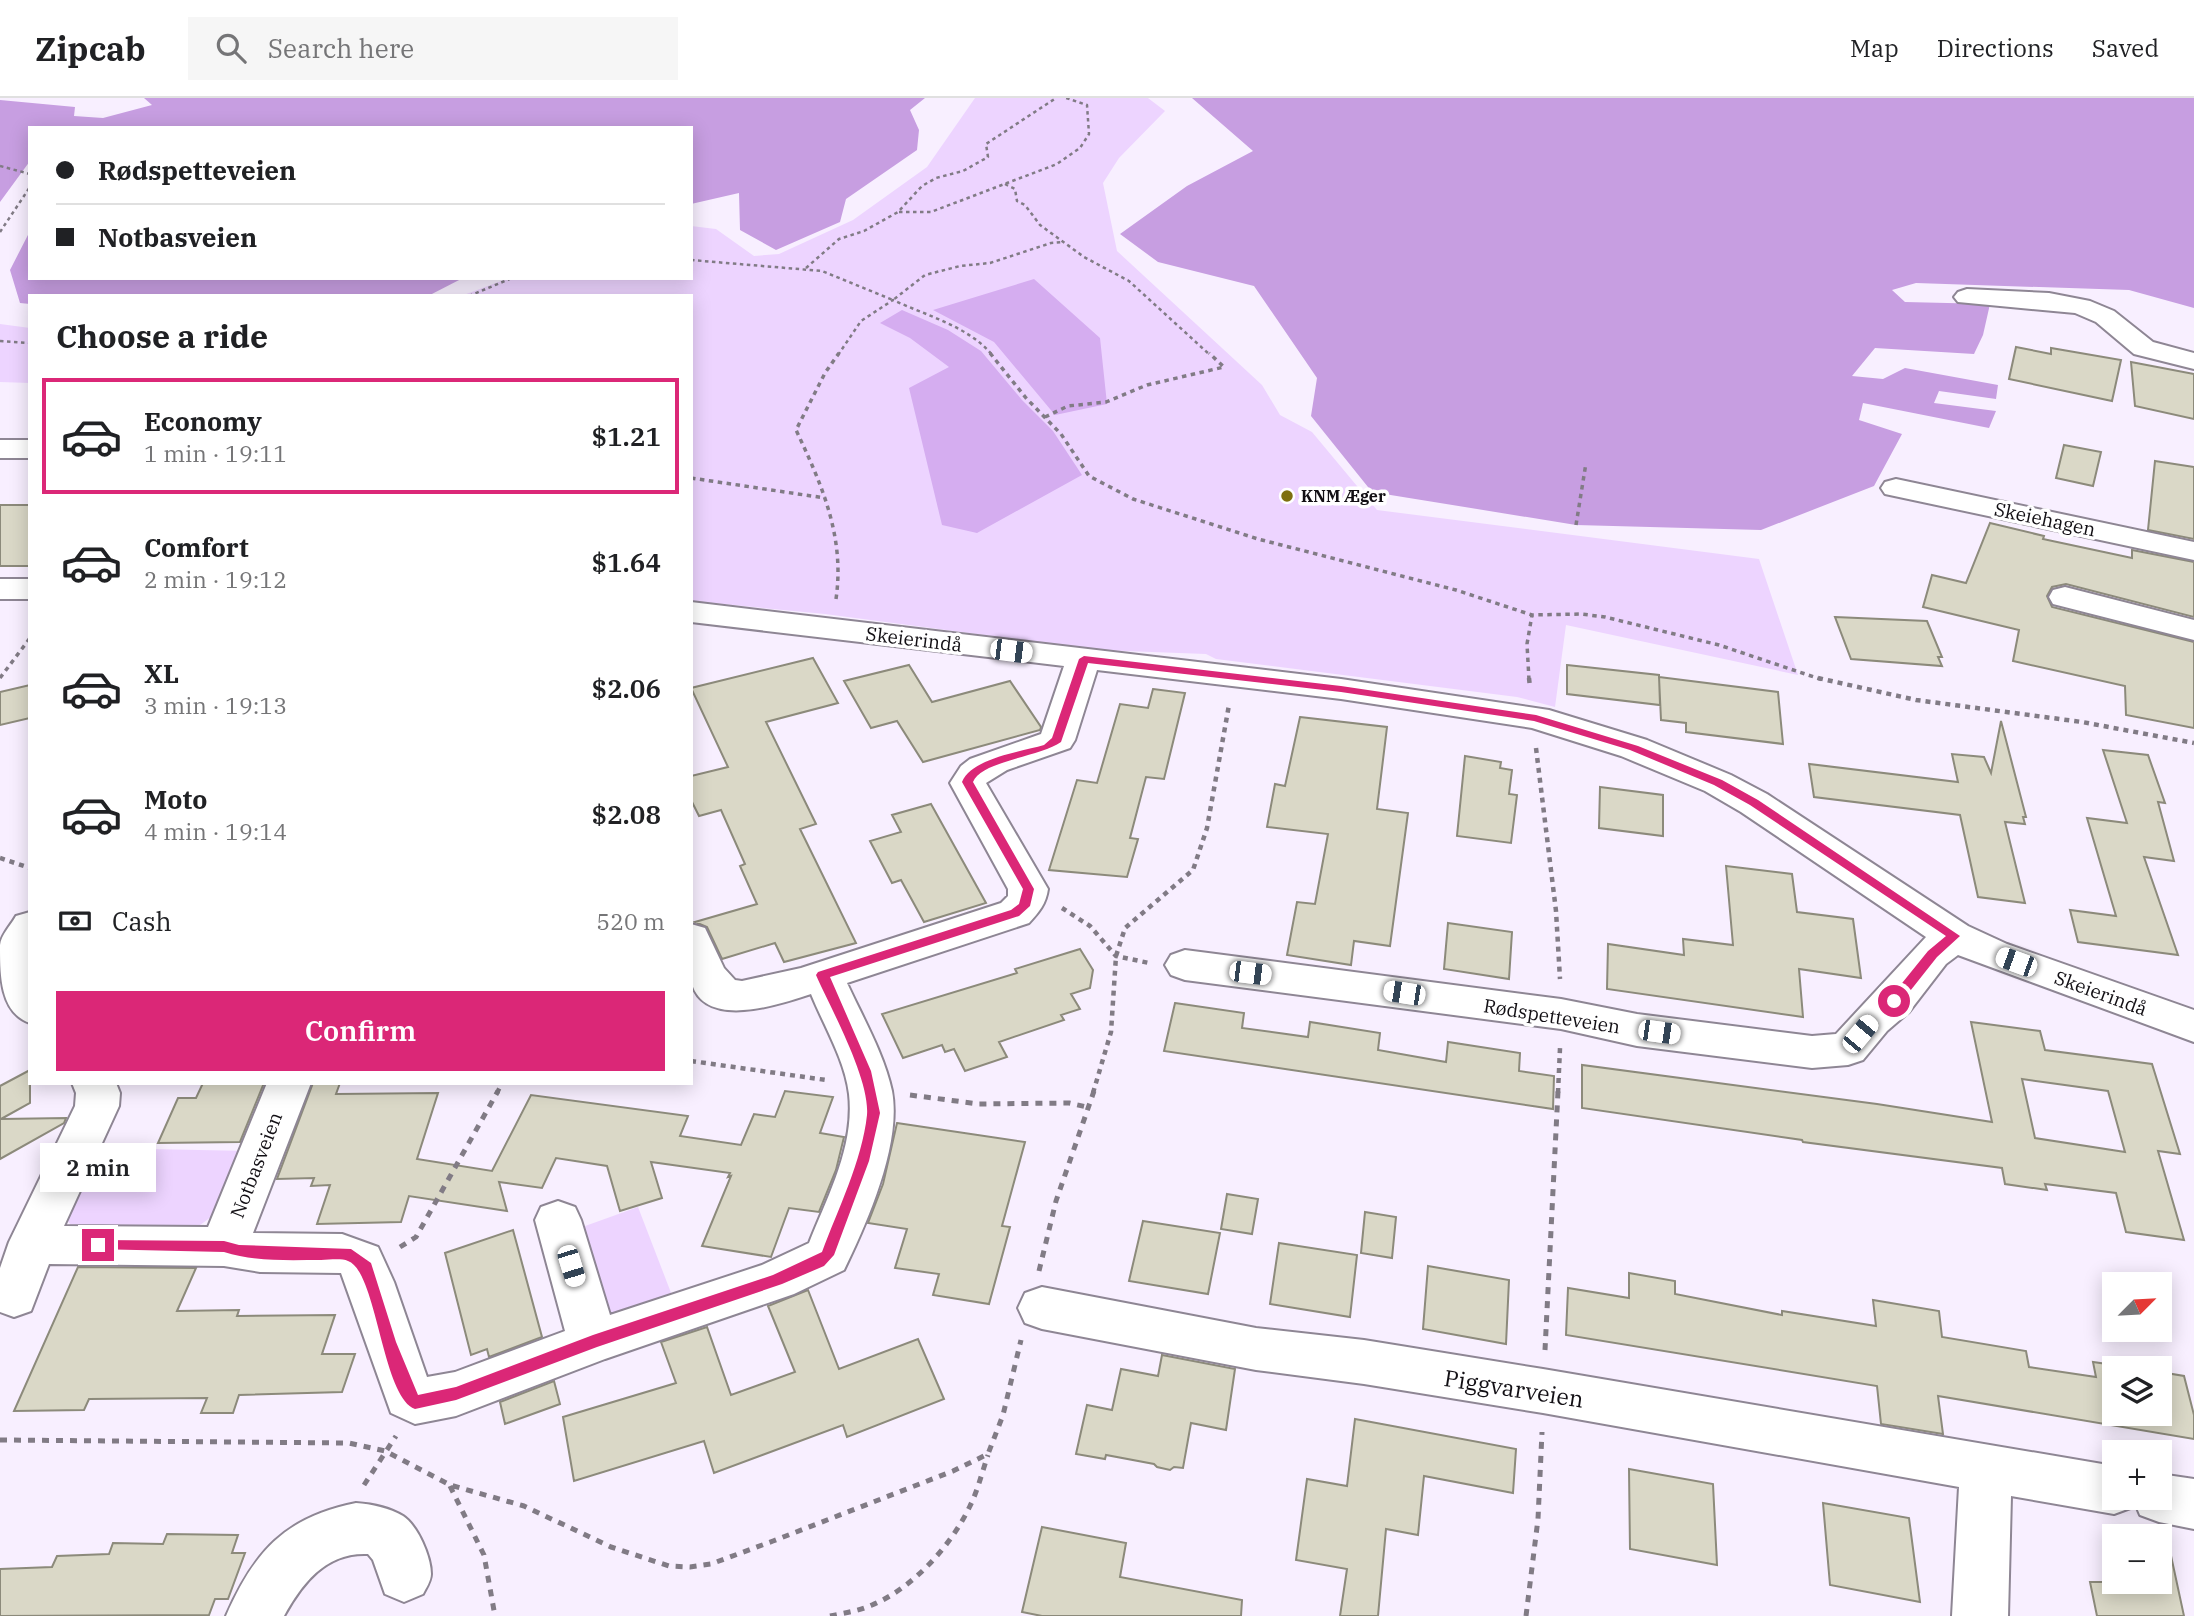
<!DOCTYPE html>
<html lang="en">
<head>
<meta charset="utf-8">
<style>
	:root { --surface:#fff; --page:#f6f6f6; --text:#202124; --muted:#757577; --line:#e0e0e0; --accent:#db2777 }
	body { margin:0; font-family:"IBM Plex Serif",serif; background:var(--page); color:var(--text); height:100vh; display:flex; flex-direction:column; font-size:26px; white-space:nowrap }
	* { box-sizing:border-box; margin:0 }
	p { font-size:23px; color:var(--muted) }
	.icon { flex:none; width:38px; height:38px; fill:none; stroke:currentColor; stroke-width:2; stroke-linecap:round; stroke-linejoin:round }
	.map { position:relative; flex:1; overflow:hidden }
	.drawer { position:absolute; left:28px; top:196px; width:665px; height:791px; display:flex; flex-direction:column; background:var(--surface); border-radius:0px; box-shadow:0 4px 18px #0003 }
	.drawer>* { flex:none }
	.top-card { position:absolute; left:28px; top:28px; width:665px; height:154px; border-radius:0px; box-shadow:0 4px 18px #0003; display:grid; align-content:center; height:154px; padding:0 28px; background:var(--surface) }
	.needle { width:46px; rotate:66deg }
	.fabs { position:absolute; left:2102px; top:1174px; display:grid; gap:14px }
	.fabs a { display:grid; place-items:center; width:70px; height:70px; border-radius:0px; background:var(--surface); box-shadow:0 4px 18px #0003; font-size:35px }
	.end { position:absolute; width:32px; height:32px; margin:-16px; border:9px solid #db2777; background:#fff; box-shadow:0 0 0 4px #fff }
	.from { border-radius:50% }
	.bubble { position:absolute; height:49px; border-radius:0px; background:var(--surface); box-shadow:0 4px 18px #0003; font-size:23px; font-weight:600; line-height:49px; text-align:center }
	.car { position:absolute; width:21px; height:42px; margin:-21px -10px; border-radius:9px; box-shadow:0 0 5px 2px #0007; background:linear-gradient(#fff 24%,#345 0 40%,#fff 0 76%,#345 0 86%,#fff 0) }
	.top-card b { display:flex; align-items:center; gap:24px; height:66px; font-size:26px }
	.top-card b+b { border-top:2px solid var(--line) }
	.top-card i { width:18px; height:18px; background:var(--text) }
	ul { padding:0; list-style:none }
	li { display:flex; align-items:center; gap:21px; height:116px; margin:0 14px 10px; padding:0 14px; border:4px solid transparent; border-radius:0px }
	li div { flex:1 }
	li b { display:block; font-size:26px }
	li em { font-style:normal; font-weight:600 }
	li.on { border-color:var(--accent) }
	li>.icon { width:63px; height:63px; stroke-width:1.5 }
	h2 { padding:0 28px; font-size:32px; line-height:84px }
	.pay { display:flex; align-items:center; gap:18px; height:77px; padding:0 28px; font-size:26px }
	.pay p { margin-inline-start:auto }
	.button { display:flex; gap:14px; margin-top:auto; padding:14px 28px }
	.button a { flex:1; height:80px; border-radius:0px; background:var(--accent); color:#fff; font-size:28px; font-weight:600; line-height:80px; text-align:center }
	header { display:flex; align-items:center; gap:42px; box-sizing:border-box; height:98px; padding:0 35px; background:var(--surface); border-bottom:2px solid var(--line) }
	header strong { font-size:33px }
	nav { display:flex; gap:38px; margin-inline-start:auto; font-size:24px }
	.search { width:490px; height:63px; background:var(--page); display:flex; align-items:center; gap:18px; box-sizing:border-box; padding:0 24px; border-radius:0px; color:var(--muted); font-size:26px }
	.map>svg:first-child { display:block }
</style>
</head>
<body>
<header>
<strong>Zipcab</strong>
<div class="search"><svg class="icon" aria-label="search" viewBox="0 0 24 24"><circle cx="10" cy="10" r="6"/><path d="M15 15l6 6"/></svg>Search here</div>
<nav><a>Map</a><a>Directions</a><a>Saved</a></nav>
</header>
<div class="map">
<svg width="2194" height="1518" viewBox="0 0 2194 1518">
	<rect width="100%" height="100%" fill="#f8efff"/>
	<path fill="#edd4ff" d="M975,0H1148L1165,13L1119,60L1103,85L1117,153L1262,287L1280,317L1312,334L1377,412L1759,461L1798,577L1566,527L1555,609L1517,599L1216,561L1206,556L1098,552L825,516L691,503V198H461L509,180H691V128L716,131L754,158L779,156L853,122L927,69Z
		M0,226L30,230V285L0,284Z
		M97,1050L249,1053C235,1081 225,1115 196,1129L71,1127L63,1118Z
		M638,1109L673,1200L626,1220L603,1219L574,1132Z"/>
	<path fill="#d5adf0" d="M1034,181L1100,240L1107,306L1055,317L994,244L933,212Z
		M902,212L948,232L981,253L1022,302L1053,333L1082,377L977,435L942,427L909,290L949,269L910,240L880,225Z"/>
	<path fill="#c79ee1" d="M144,0H925L910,12L919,32L917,52L846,101L840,124L776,152L740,132L739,95L691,106V30H30V63L0,104V2L75,9L74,18L103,20L152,7Z
		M1192,0H2194V210L2129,192L1916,185L1892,192L1905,204L1990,206L1983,237L1974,256L1875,250L1852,278L1883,281L1905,270L1998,287L1996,301L1939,293L1934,305L1996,313L1989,330L1863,305L1859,322L1902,336L1874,388L1761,432L1576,427L1372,394L1311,318L1317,280L1254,188L1158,164L1120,136L1187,88L1253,53Z
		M30,133V180H463L428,198H30V206L20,205L10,172Z"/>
	<path fill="#dad8c7" stroke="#8c8a7b" stroke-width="2" fill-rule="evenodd" d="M2016,249L2051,256V250L2121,262L2112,303L2009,281Z
		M2131,264L2194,276V321L2135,308Z
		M2064,347L2101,354L2093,388L2056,380Z
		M2155,363L2194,369V441L2148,432Z
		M0,407H30V468H0Z
		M1990,425L2044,438L2043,441L2132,460V452L2194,464V519L2066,486L2052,489L2047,498L2052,509L2194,544V630L2126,617L2125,588L2013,563L2019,532L1923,509L1932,477L1966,485Z
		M1835,519L1927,523L1942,559H1938L1942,568L1851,561Z
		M813,560L838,605L766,624L816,726L800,731L856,845L784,864L775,845L722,861L707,829L695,824L757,806L740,768L745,766L721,712L699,718L691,702V678L728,669L691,590Z
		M909,567L932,604L1010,583L1041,629L1040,632L923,664L897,623L871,630L844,583Z
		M1567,567L1659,577L1660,607L1567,596Z
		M1659,579L1778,594L1783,646L1686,634V625L1661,622Z
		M30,587V620L0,627V594Z
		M1153,591L1185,595L1164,681L1146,679L1130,740L1138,741L1127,779L1049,772L1077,682L1097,685L1120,606L1148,610Z
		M1300,619L1387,629L1377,711L1408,715L1390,848L1354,843L1351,867L1287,857L1297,804L1315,806L1328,736L1267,729L1275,686L1285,688Z
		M2001,623L2026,719H2023L2025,726L2005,724L2025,805L1978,799L1960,717L1814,699L1809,666L1958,684L1952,656L1984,659L1991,675Z
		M2103,652L2148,657L2165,705L2158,704L2174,763L2144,759L2178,857L2078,844L2070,812L2116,818L2087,720L2127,725Z
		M1465,658L1501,664L1500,670L1512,672L1509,696L1517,697L1511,745L1457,738Z
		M1600,689L1663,697V738L1599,730Z
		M931,706L986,805L924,824L901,782L892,785L870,743L901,734L892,717Z
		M1726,768L1792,776L1797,814L1853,821L1861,880L1799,871L1803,919L1607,891L1608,846L1684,857L1683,841L1733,847Z
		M1448,825L1512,834L1509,881L1444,871Z
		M1080,851L1093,872L1090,890L1071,896L1080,911L1061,917L1064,922L999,944L1007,959L965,973L954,951L945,954L942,947L903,960L882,916L1017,875L1015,871Z
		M1175,905L1244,915L1242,930L1308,939L1310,924L1380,935L1378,952L1446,964L1448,944L1520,955L1519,973L1554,978L1553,1011L1164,953Z
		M1971,924L2040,933L2045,952L2152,966L2180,1056L2158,1053L2184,1142L2126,1134L2116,1095L2045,1086L2047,1092L2005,1086L2002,1070L1803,1044L1802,1042L1582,1010V967L1877,1006L1992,1024ZM2022,981L2108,993L2125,1054L2035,1040Z
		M30,972V1005L1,1021L66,1020L64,1025L0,1061V988Z
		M203,985H264L240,1044L158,1045L178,1000H196Z
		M313,985H340L336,996L438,995L417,1061L492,1073L531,997L688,1018L680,1038L741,1047L754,1016L775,1019L785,993L833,999L820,1035L844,1039L836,1072L819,1114L789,1110L771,1159L702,1148L731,1078L728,1079L730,1075L651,1064L662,1100L620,1113L607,1068L556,1060L542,1090L499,1084L507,1113L409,1098L401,1124L317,1126L330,1087L311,1088L314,1080L277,1081Z
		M897,1025L1025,1044L1002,1128L1010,1129L989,1206L933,1197L939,1176L895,1170L907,1131L868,1125L883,1086Z
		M1227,1096L1258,1101L1252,1136L1221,1131Z
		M1365,1114L1396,1119L1392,1160L1361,1155Z
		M1143,1123L1220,1135L1208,1196L1129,1183Z
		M513,1132L542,1239L489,1259L487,1251L471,1257L445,1155Z
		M1279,1145L1357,1157L1350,1219L1270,1206Z
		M1428,1168L1509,1182L1506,1246L1423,1231Z
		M78,1169L196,1170L177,1213L239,1212L237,1218L335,1217L322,1256H355L342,1294L239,1297L233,1315H201L207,1300L89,1301L84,1312L14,1313Z
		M1629,1175L1675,1183V1196L1782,1217V1213L1876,1228L1873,1202L1939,1213L1942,1239L2026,1253L2029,1269L2096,1279L2093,1264L2135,1270H2114V1316H2160V1274L2184,1278L2194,1317V1341L1938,1298L1943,1336L1881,1326L1877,1288L1566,1237L1568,1190L1629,1200Z
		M808,1192L839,1271L918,1241L944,1301L847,1339L843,1327L714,1375L704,1343L574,1383L563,1319L676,1285L661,1244L707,1229L731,1297L795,1274L768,1208Z
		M1162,1257L1235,1271L1226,1332L1191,1325L1183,1370L1174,1369L1170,1372L1157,1369L1154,1366L1106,1357L1105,1361L1076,1356L1087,1307L1112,1312L1121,1271L1158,1278Z
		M554,1283L560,1306L505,1326L500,1304Z
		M1355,1321L1516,1351L1513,1395L1424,1378L1418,1437L1386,1431L1378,1518H1340L1347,1471L1296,1462L1307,1381L1347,1388Z
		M1629,1371L1713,1386L1717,1467L1630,1451Z
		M1823,1405L1909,1420L1920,1504L1830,1487Z
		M1042,1429L1126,1445L1120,1479L1242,1502L1241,1518H1042L1022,1514Z
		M167,1436L238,1437L232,1455H245L228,1501H215L209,1517L0,1518V1471L52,1469L57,1458L109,1456L113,1445L163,1446Z
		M2160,1451L2170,1453L2184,1518H2097L2090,1484H2160Z"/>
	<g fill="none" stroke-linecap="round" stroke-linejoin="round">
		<defs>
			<path id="minor" d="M1967,191L2049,195L2090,203L2114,213L2153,244L2194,255V271L2134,256L2096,224L2075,215L1958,204L1954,199L1958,194Z
				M0,342H30V360H0Z
				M1896,381L2194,444V462L1885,396L1881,390L1885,384Z
				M0,481H30V501H0Z
				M2065,489L2194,522V542L2053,506L2049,499L2053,492Z
				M691,504L1341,581L1549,612L1647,642L1731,677L1767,696L1968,828L2007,846L2194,912V944L1958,857L1946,866L1909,914L1887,933L1863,962L1848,967L1812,970L1637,948L1561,931L1185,882L1171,877L1165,867L1171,857L1185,852L1561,901L1637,916L1812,938L1836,936L1926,839L1741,714L1705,693L1621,658L1532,630L1341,601L1097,572L1075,642L1070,650L1007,672L986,685L1048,791C1046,806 1039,814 1029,825L847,885C863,920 884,956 892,993C902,1046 867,1125 844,1172L794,1196L605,1261L456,1318L415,1326L391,1315L341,1175L260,1174L224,1168L49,1166L31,1213L14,1219L0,1214V1170L9,1144L75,1008L76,995L72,985H116L120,995L119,1008L64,1128L208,1129L267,985H311L253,1135L342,1136L378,1149L394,1184L427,1279L455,1274L565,1233L535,1122L541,1109L558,1103L575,1109L581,1122L610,1217L762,1167L809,1145C827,1099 855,1048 849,996C845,962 824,928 811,896C781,906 706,932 692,886C687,872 691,842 691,826L705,830L724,870L735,882L742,883L801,870L1001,805L1008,798V791L950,685L961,668L970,661L1041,636L1064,568L691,524Z
				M30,814V925C0,915 0,877 0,847C1,837 11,827 16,818Z
				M1042,1189L1256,1230L1364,1242L1543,1271L2114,1368V1400H2160V1376L2194,1381V1431L2159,1424L2140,1417L2135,1405L2133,1409L2114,1416L2011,1398L2008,1518H1952L1959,1389L1543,1315L1364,1286L1256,1272L1042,1231L1025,1225L1018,1210L1025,1195Z
				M356,1405C371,1406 390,1410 403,1418C418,1428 431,1459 431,1476C431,1483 426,1490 423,1496L404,1504L385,1496L373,1462L368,1456C326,1454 302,1485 284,1518H226C254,1454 285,1419 356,1405Z"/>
		</defs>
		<use href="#minor" stroke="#8e8694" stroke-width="4"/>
		<path stroke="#817b85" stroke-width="2.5" stroke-dasharray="3.5 3.5" stroke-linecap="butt" d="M0,68L30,76
			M1005,86L1015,91L1017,103L1025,107L1040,127L1084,159L1129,183L1210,257
			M899,114H931L1057,66L1080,50L1089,36L1087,7L1066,0
			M0,134L30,89
			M691,162L822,173L893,202L925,177L960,168L990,165L1051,145L1064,144
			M806,170L839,141L864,133L898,114L922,88L936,80L963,73L988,59L986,46L1056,0
			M469,198L512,180
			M0,243L30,245
			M838,257L861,223L893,202C925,217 970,229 992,257"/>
		<path stroke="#817b85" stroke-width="3.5" stroke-dasharray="4.5 4.5" stroke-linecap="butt" d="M990,255L1026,300L1061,336L1089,378L1133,401L1258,441L1456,492L1532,517L1581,516L1605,519L1719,547L1823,582
			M1045,319L1068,308L1106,304L1147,287L1224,269L1209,255
			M691,380L825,400
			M1576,427L1586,365
			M836,501C845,439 822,387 796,332L825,275L839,255
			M0,580L30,540
			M1529,582L1527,546L1532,517"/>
		<path stroke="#817b85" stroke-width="4.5" stroke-dasharray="5 5" stroke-linecap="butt" d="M1529,580L1530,589
			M1818,580L1916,602L2082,624L2194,645
			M1536,650L1556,813L1560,881
			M0,760L30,770
			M1062,810L1090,828L1116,858L1149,865
			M691,963L826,982
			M497,995L502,985
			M1093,995L1111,934L1116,858L1125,830L1193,772L1207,730L1229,607
			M1558,995L1560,950"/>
		<path stroke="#817b85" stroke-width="5" stroke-dasharray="7 7" stroke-linecap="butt" d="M910,997L979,1006L1069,1005L1087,1009
			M400,1149L416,1139L498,993
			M1039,1173L1056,1103L1094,993
			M1545,1252L1558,993
			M0,1342L349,1345L385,1353L450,1387L524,1408L611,1449L669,1468L690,1469L711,1466L773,1443L953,1373L988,1356L1003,1317L1021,1242
			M364,1387L396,1338
			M450,1388L484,1457L495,1518
			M830,1518C844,1515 859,1513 872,1507C913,1490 951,1448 970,1408C978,1392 982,1374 988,1357
			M1526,1518L1538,1421L1542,1334"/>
		<use href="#minor" fill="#fff" fill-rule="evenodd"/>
	</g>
	<path fill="#db2777" d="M1084,558L1341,588L1536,617L1638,648L1722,682L1758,702L1960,838L1937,859L1899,907H1890V900L1928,853L1946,838L1750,707L1714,687L1630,652L1534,623L1341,594L1088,565L1061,644C1040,659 981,663 973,684L1034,791L1030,808L1019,818L830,879L871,973L880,1015L869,1063L834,1157L824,1168L782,1186L597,1249L456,1302L415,1311C382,1299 377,1173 348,1163C341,1160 329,1162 321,1162C289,1162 255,1164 224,1154L93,1151L91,1147L98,1142L224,1143L239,1147L351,1151L371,1165L396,1244L418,1297L456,1289L593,1237L773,1177L822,1154C838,1111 862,1063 867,1017C870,981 831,911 816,877L818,874L1011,812L1019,806L1023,791L962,684C972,660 1020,654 1044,647L1052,640L1079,561Z"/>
	<circle fill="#7e700f" stroke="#fff" stroke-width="2.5" cx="1287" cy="398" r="7"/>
	<g text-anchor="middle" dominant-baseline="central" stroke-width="7" stroke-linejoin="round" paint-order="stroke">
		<g font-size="16" font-weight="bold" fill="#120f14" stroke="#fff" text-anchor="start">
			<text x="1301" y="398">KNM Æger</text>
		</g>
		<g font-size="19" fill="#120f14" stroke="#fff">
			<text transform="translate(2045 421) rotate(12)">Skeiehagen</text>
			<text transform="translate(914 541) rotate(7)">Skeierindå</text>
			<text transform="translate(2101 895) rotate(20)">Skeierindå</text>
			<text transform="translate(1552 918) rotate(9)">Rødspetteveien</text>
			<text transform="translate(256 1067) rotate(-69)">Notbasveien</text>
		</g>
		<g font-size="23" fill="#120f14" stroke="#fff">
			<text transform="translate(1514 1290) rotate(9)">Piggvarveien</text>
		</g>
	</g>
</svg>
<div class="fabs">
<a><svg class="needle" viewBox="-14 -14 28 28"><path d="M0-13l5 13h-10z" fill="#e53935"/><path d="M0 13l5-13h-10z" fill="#757577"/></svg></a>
<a><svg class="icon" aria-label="layers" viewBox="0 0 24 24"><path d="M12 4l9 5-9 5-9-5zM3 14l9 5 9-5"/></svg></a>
<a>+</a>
<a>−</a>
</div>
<i class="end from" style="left:1894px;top:903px"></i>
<i class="end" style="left:98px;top:1147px"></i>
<div class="bubble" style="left:40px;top:1045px;width:116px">2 min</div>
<i class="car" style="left:1011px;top:553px;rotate:97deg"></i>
<i class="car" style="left:2016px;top:864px;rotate:290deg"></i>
<i class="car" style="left:1250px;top:875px;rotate:97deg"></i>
<i class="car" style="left:1404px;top:895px;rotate:279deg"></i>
<i class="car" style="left:1659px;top:934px;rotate:98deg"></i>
<i class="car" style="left:1860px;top:936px;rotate:40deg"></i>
<i class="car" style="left:571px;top:1168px;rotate:163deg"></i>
<div class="top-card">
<b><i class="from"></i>Rødspetteveien</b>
<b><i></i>Notbasveien</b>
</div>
<section class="drawer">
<h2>Choose a ride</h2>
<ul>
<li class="on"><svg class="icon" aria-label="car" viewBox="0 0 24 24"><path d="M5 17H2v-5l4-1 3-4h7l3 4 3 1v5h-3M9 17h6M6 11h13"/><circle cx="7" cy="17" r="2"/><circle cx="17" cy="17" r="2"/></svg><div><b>Economy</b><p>1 min · 19:11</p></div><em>$1.21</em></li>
<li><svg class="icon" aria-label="car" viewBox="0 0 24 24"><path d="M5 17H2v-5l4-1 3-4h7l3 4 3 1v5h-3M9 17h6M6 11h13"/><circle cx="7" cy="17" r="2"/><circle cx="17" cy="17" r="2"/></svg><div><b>Comfort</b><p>2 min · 19:12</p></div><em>$1.64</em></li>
<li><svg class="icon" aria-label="car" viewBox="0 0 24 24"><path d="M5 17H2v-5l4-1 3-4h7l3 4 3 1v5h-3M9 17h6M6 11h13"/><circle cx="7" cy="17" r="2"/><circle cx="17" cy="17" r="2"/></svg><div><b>XL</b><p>3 min · 19:13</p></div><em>$2.06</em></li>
<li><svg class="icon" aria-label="car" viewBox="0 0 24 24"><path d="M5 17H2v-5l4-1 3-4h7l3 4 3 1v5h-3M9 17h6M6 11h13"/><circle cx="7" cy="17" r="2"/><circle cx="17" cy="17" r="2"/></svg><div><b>Moto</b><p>4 min · 19:14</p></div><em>$2.08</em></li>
</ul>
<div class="pay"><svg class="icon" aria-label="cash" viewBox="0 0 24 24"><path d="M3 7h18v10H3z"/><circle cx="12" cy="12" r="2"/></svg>Cash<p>520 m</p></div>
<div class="button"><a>Confirm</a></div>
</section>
</div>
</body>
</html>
